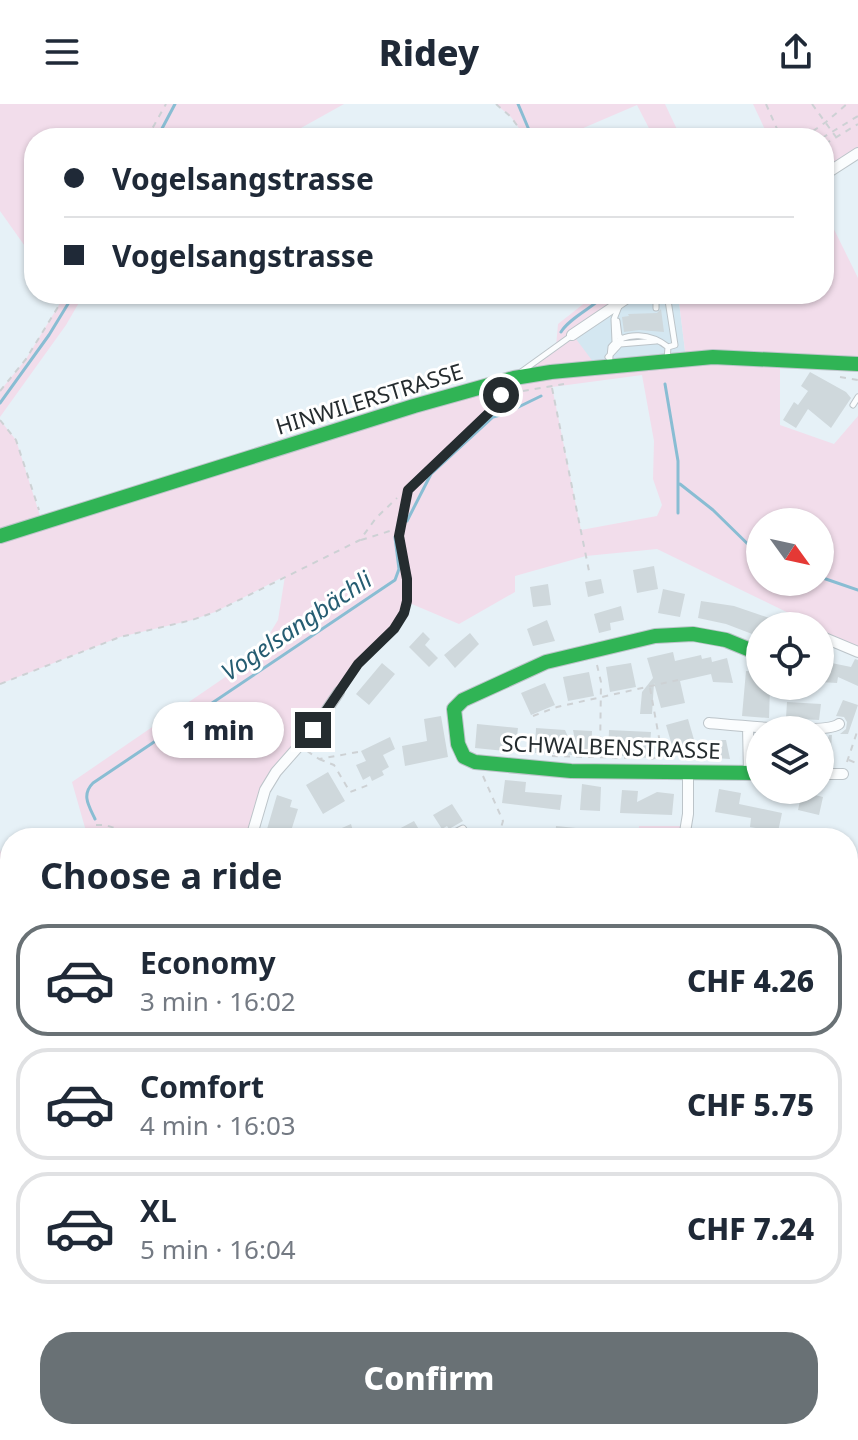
<!DOCTYPE html>
<html lang="en">
<head>
<meta charset="utf-8">
<style>
	:root { --surface:#fff; --page:#f2f2f3; --text:#1f2937; --muted:#747a83; --line:#e0e1e3; --accent:#697175 }
	body { margin:0; font-family:"Noto Sans",sans-serif; background:var(--page); color:var(--text); height:100vh; display:flex; flex-direction:column; font-size:30px; white-space:nowrap }
	* { box-sizing:border-box; margin:0 }
	p { font-size:26px; color:var(--muted) }
	.icon { flex:none; width:44px; height:44px; fill:none; stroke:currentColor; stroke-width:2; stroke-linecap:round; stroke-linejoin:round }
	.map { position:relative; flex:1; overflow:hidden }
	.panel { position:absolute; left:0px; top:724px; width:858px; height:612px; display:flex; flex-direction:column; background:var(--surface); border-radius:32px 32px 0 0; box-shadow:0 2px 6px #0004 }
	.panel>* { flex:none }
	.banner { position:absolute; left:24px; top:24px; width:810px; height:176px; border-radius:32px; box-shadow:0 2px 6px #0004; display:grid; align-content:center; height:176px; padding:0 40px; background:var(--surface) }
	.needle { width:52px; rotate:123deg }
	.controls { position:absolute; left:746px; top:404px; display:grid; gap:16px }
	.controls a { display:grid; place-items:center; width:88px; height:88px; border-radius:50%; background:var(--surface); box-shadow:0 2px 6px #0004; font-size:40px }
	.end { position:absolute; width:36px; height:36px; margin:-18px; border:10px solid #252c2f; background:#fff; box-shadow:0 0 0 4px #fff }
	.from { border-radius:50% }
	.bubble { position:absolute; height:56px; border-radius:28px; background:var(--surface); box-shadow:0 2px 6px #0004; font-size:26px; font-weight:800; line-height:56px; text-align:center }
	.banner b { display:flex; align-items:center; gap:28px; height:76px; font-size:30px }
	.banner b+b { border-top:2px solid var(--line) }
	.banner i { width:20px; height:20px; background:var(--text) }
	ul { padding:0; list-style:none }
	li { display:flex; align-items:center; gap:24px; height:112px; margin:0 16px 12px; padding:0 24px; border:4px solid var(--line); border-radius:32px }
	li div { flex:1 }
	li b { display:block; font-size:30px }
	li em { font-style:normal; font-weight:800 }
	li.selected { border-color:var(--accent) }
	li>.icon { width:72px; height:72px; stroke-width:1.5 }
	h2 { padding:0 40px; font-size:36px; line-height:96px }
	.cta { display:flex; gap:16px; margin-top:auto; padding:16px 40px }
	.cta a { flex:1; height:92px; border-radius:32px; background:var(--accent); color:#fff; font-size:32px; font-weight:800; line-height:92px; text-align:center }
	header { display:flex; justify-content:space-between; align-items:center; height:104px; padding:0 40px; background:var(--surface); font-size:36px; font-weight:800 }
	.map>svg:first-child { display:block }
</style>
</head>
<body>
<header><svg class="icon" aria-label="menu" viewBox="0 0 24 24"><path d="M4 6h16M4 12h16M4 18h16"/></svg>Ridey<svg class="icon" aria-label="share" viewBox="0 0 24 24"><path d="M12 15V3M7 8l5-5 5 5M5 13v7h14v-7"/></svg></header>
<div class="map">
<svg width="858" height="1336" viewBox="0 0 858 1336">
	<rect width="100%" height="100%" fill="#e6f1f7"/>
	<path fill="#d4e7f1" d="M633,190H678L686,255L597,264L572,231Z"/>
	<path fill="#f2ddeb" fill-rule="evenodd" d="M0,0H344L283,34H34V155L0,107Z
		M496,0H665L681,34H654L637,1L560,34H526L511,13Z
		M753,0H858V43L824,65V34H769Z
		M824,105L858,174V260L780,255V321L834,340L858,312V548L820,532V522H810L805,517L657,445L586,452L515,472V488L459,520L407,498L394,525L358,560L276,668L251,734H88L72,678L256,552L278,516L285,472L215,508L192,516L120,533L0,580V316L16,336L42,418L514,274L556,243L558,220L596,190H633L573,231L597,263L686,255L678,190H824ZM642,271L654,337L653,375L662,401L657,412L581,426L552,283ZM760,418H820V478H760Z
		M58,190H84L66,221L0,313V287L26,255L62,196Z
		M639,722H681L679,734H638Z
		M0,745L10,792V923L0,941Z
		M10,1162V1303L0,1295V1176Z
		M858,1224V1252L848,1257V1230Z
		M40,1326H186L165,1336H38Z
		M435,1326H549L543,1336H432Z
		M601,1326H715L708,1336H602Z"/>
	<g fill="none" stroke-linecap="round" stroke-linejoin="round">
		<path stroke="#89bdd3" stroke-width="3" d="M518,0L532,33
			M157,34L175,0
			M561,228C569,214 594,203 606,190
			M665,280L678,357V409
			M0,299L49,231L74,190
			M680,380L713,406L760,452
			M407,417L431,370L493,313L504,310L541,292
			M820,473L858,486
			M95,715C89,702 81,691 93,679L395,476L399,465L395,433
			M101,727L105,734
			M0,1202L10,1189"/>
		<path stroke="#89bdd3" stroke-width="20" d="M848,1111L852,1101L858,1096
			M610,1326L612,1336"/>
	</g>
	<path fill="#cfd8dc" d="M661,205L664,228L639,226L624,228L622,213L629,212L628,210L657,209Z
		M810,268L846,288L851,294L831,324L808,305L796,324L783,316L794,298L798,301L808,287L801,282Z
		M654,462L658,485L637,489L633,466Z
		M601,475L604,489L588,493L585,478Z
		M548,480L551,501L533,503L530,483Z
		M663,485L685,490L680,513L658,509Z
		M701,497L734,502L793,522H760V533L726,520L698,514Z
		M621,502L624,516L610,519L611,526L599,529L594,510Z
		M547,516L555,537L533,542L527,525Z
		M423,528L430,535L425,541L438,554L429,563L409,543Z
		M470,529L479,540L455,564L444,551Z
		M673,548L675,557L701,551L702,555L711,553L712,558L727,554L733,579L713,578L711,570L680,577L685,599L661,604L654,579L652,610H640L642,588L653,574L647,554Z
		M855,555L858,556V582L838,573L837,579L820,578L822,557L851,563Z
		M382,559L395,570L369,601L356,590Z
		M631,559L636,583L610,588L606,563Z
		M746,567L760,568V582H770L769,614L742,612Z
		M589,568L594,592L568,597L563,573Z
		M545,579L555,601L531,611L521,589Z
		M843,596L858,601L848,630H840L846,625L847,618L844,613L836,612Z
		M787,598L821,600L819,616L786,614Z
		M441,612L448,653L405,662L402,642L427,637L424,615Z
		M688,615L695,639L673,645L666,621Z
		M477,620L518,624L515,648L475,644Z
		M536,624L565,626L572,642L576,641L573,626L592,627L591,652L535,649Z
		M609,626L651,628L649,654L608,651Z
		M829,631H832L830,660L820,659Z
		M390,633L395,645L383,651L389,663L382,667L384,671L372,677L370,672L363,676L356,661L366,657L361,647Z
		M717,636H726L730,655L715,654Z
		M328,668L345,697L323,710L306,681Z
		M505,676L526,678L525,688L562,691L560,706L502,699Z
		M582,680L601,683L600,707L580,706Z
		M719,685L741,689L739,700L782,709L778,728L750,723L751,714L715,708Z
		M622,686L638,687L637,698L657,688L674,690L672,711L620,709Z
		M802,688L823,693L819,711L798,706Z
		M277,691L292,696L290,703L298,705L291,727L284,724L281,734H270L265,732Z
		M452,700L463,717L449,725L447,722L442,725L433,711Z
		M414,717L424,734H402L397,726Z
		M351,720L355,734H319Z
		M556,722L616,728V734H555Z
		M793,724L823,729L822,734H791Z
		M848,792L858,793V812L848,810Z
		M848,834L858,835V854L848,853Z
		M851,937L858,942V945L848,960V941Z
		M858,1025V1046L848,1052V1031Z
		M858,1174V1209L848,1222V1185Z
		M226,1326H254L234,1336H206Z
		M307,1326H331V1336H306Z
		M363,1326H387V1336H363Z
		M802,1326H844L822,1336H779Z"/>
	<g fill="none" stroke-linecap="round" stroke-linejoin="round">
		<defs>
			<path id="lane" d="M656,190V204
				M667,190L675,241L668,243L667,256
				M617,217L619,232L622,235
				M615,238L614,215L620,200
				M608,253L620,240L656,237
				M609,262L611,243C625,226 652,230 668,243
				M521,268L571,232
				M853,301L858,293
				M339,587L358,560L394,525L404,509L407,497V475L399,432L408,386L495,303L501,291V281
				M443,734L463,724L470,734
				M848,1066L858,1060"/>
			<path id="street" d="M824,71L858,49
				M572,231L633,190
				M820,532L858,548
				M709,619C732,621 824,631 839,620
				M748,623L749,669
				M820,670H843
				M251,734L265,686L276,668L313,626L339,588
				M684,734L688,710V670
				M848,869L858,868
				M848,1166L858,1159
				M548,1329L549,1326
				M851,1336L858,1333"/>
			<path id="fast" d="M0,432L414,302L514,274L551,268L713,253L858,260
				M760,550L726,536L693,530L655,532L546,558L463,596L454,605L458,640L464,653L475,658L571,667L760,669
				M848,994L858,992
				M165,1336L186,1326"/>
		</defs>
		<use href="#lane" stroke="#bcc4c9" stroke-width="7"/>
		<use href="#street" stroke="#bcc4c9" stroke-width="12"/>
		<use href="#fast" stroke="#bcc4c9" stroke-width="16"/>
		<path stroke="#cdd1d4" stroke-width="2" stroke-dasharray="6 6" stroke-linecap="butt" d="M496,0L511,13L526,34
			M766,0L781,34
			M812,0L836,33
			M147,34L166,0
			M803,34L826,18L847,0
			M822,34L858,12
			M825,40L858,20
			M840,273L858,276
			M552,284L589,467
			M0,287L26,255L66,190
			M511,289L564,280
			M0,316L16,336L39,406
			M361,436L393,426
			M597,561L601,578L600,650
			M0,580L120,533L192,516L215,508L360,436L376,414L397,394
			M650,584L660,639L659,652
			M533,612L557,603L678,576
			M307,647L319,655L358,648
			M552,652L633,654
			M319,655L334,661L350,688L371,680
			M651,655L692,643
			M849,656L858,660
			M847,658L858,625
			M483,672L503,717L498,734
			M96,721H105L147,734
			M848,898L858,907
			M848,930L858,915
			M0,1137L10,1147
			M0,1291L10,1290
			M72,1336L79,1326
			M207,1336L212,1326
			M436,1336L439,1326"/>
		<use href="#lane" stroke="#fbfdfe" stroke-width="5"/>
		<use href="#street" stroke="#fbfdfe" stroke-width="10"/>
		<use href="#fast" stroke="#30b455" stroke-width="14"/>
	</g>
	<g fill="none" stroke-linecap="round" stroke-linejoin="round">
		<path stroke="#252c2f" stroke-width="10" d="M313,626L358,560L394,525L404,509L407,497V475L399,432L408,386L495,303L501,291"/>
	</g>
	<g text-anchor="middle" dominant-baseline="central" stroke-width="6" stroke-linejoin="round" paint-order="stroke">
		<g font-size="22" fill="#252c2f" stroke="#fff">
			<text transform="translate(369 294) rotate(-17)">HINWILERSTRASSE</text>
			<text transform="translate(611 642) rotate(2)">SCHWALBENSTRASSE</text>
		</g>
		<g font-size="24" font-style="italic" fill="#255d72" stroke="#fff">
			<text transform="translate(296 521) rotate(-34)">Vogelsangbächli</text>
		</g>
	</g>
</svg>
<div class="controls">
<a><svg class="needle" viewBox="-14 -14 28 28"><path d="M0-13l5 13h-10z" fill="#e53935"/><path d="M0 13l5-13h-10z" fill="#747a83"/></svg></a>
<a><svg class="icon" aria-label="locate" viewBox="0 0 24 24"><circle cx="12" cy="12" r="6"/><path d="M12 2v4M12 18v4M2 12h4M18 12h4"/></svg></a>
<a><svg class="icon" aria-label="layers" viewBox="0 0 24 24"><path d="M12 4l9 5-9 5-9-5zM3 14l9 5 9-5"/></svg></a>
</div>
<i class="end from" style="left:501px;top:291px"></i>
<i class="end" style="left:313px;top:626px"></i>
<div class="bubble" style="left:152px;top:598px;width:132px">1 min</div>
<div class="banner">
<b><i class="from"></i>Vogelsangstrasse</b>
<b><i></i>Vogelsangstrasse</b>
</div>
<section class="panel">
<h2>Choose a ride</h2>
<ul>
<li class="selected"><svg class="icon" aria-label="car" viewBox="0 0 24 24"><path d="M5 17H2v-5l4-1 3-4h7l3 4 3 1v5h-3M9 17h6M6 11h13"/><circle cx="7" cy="17" r="2"/><circle cx="17" cy="17" r="2"/></svg><div><b>Economy</b><p>3 min · 16:02</p></div><em>CHF 4.26</em></li>
<li><svg class="icon" aria-label="car" viewBox="0 0 24 24"><path d="M5 17H2v-5l4-1 3-4h7l3 4 3 1v5h-3M9 17h6M6 11h13"/><circle cx="7" cy="17" r="2"/><circle cx="17" cy="17" r="2"/></svg><div><b>Comfort</b><p>4 min · 16:03</p></div><em>CHF 5.75</em></li>
<li><svg class="icon" aria-label="car" viewBox="0 0 24 24"><path d="M5 17H2v-5l4-1 3-4h7l3 4 3 1v5h-3M9 17h6M6 11h13"/><circle cx="7" cy="17" r="2"/><circle cx="17" cy="17" r="2"/></svg><div><b>XL</b><p>5 min · 16:04</p></div><em>CHF 7.24</em></li>
</ul>
<div class="cta"><a>Confirm</a></div>
</section>
</div>
</body>
</html>
